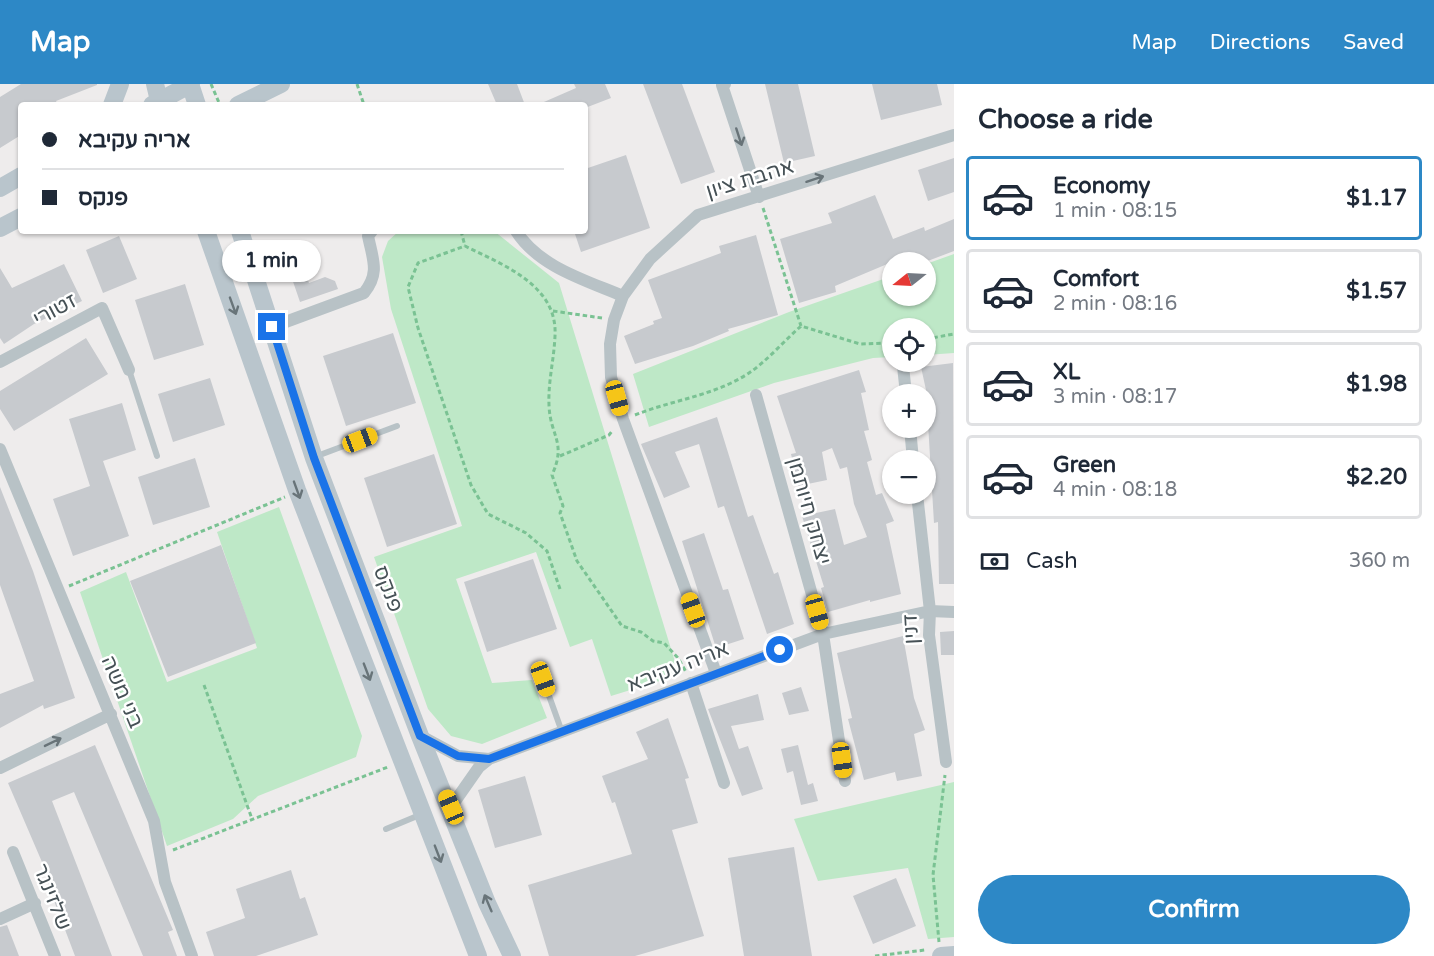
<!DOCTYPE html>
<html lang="en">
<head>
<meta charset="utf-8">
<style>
	:root { --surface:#fff; --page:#f2f2f3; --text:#1f2937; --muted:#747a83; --line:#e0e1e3; --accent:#2d88c6 }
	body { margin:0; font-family:"Varela Round",Heebo,sans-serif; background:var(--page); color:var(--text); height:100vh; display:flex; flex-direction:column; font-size:22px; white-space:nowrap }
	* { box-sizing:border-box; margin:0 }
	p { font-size:20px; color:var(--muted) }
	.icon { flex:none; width:33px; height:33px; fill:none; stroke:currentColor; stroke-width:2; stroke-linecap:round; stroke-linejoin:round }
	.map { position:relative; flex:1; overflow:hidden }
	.sheet { display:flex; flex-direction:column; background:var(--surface); width:480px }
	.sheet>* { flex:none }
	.banner { position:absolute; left:18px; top:18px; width:570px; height:132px; border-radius:6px; box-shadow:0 2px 4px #0004; display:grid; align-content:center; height:132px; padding:0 24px; background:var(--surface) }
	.needle { width:39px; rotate:252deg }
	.buttons { position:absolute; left:882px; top:168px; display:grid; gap:12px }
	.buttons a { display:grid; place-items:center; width:54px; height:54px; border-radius:50%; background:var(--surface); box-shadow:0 2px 4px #0004; font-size:30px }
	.end { position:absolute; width:27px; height:27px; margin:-14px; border:8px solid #1a73e8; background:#fff; box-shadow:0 0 0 3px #fff }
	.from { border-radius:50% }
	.bubble { position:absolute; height:42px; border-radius:21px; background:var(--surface); box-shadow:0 2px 4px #0004; font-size:20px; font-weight:700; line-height:42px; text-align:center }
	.car { position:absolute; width:18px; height:36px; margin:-18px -9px; border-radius:8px; box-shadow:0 0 4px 2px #0007; background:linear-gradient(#f5c518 24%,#345 0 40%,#f5c518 0 76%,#345 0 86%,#f5c518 0) }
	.banner b { display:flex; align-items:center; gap:21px; height:57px; font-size:22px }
	.banner b+b { border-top:2px solid var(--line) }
	.banner i { width:15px; height:15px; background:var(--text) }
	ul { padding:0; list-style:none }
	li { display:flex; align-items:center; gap:18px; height:84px; margin:0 12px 9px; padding:0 12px; border:3px solid var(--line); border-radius:6px }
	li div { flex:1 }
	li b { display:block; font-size:22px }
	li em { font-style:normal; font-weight:700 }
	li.on { border-color:var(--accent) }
	li>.icon { width:54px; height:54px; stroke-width:1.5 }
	h2 { padding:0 24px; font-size:27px; line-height:72px }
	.pay { display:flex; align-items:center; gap:15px; height:66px; padding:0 24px; font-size:22px }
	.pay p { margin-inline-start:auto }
	.action { display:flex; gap:12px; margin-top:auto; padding:12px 24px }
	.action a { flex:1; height:69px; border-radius:36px; background:var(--accent); color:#fff; font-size:24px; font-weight:700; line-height:69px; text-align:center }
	header { display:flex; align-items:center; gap:36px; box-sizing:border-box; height:84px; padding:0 30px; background:var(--accent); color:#fff }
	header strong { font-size:28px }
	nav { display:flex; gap:33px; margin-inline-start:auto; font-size:21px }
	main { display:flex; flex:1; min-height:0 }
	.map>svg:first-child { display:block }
</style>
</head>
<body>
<header>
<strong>Map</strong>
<nav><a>Map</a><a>Directions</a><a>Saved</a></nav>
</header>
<main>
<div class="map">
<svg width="954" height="872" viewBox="0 0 954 872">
	<rect width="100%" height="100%" fill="#eeecec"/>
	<path fill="#bee8c7" d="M399,147H494L559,199L679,591L611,612L592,555L570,563L536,468L456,495L492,599L532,596L547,634L482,660L451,652L428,625L374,473L462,442L391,225L382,173L388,157Z
		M954,170V269L926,271V244H892V273L873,274L774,299L649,343L633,290L789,228L892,192V212H926V180Z
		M279,423L362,652L356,673L258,712L233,735L167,762L80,508L126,488L167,598L257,564L217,448Z
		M954,698V853L928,855L908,784L818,797L794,735Z"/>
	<path fill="#c7cace" d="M21,0H97V1L56,17L58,21H21V51L0,64V13Z
		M488,0H517L525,21H497Z
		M574,0H605L611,14L585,24V21H537L576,4Z
		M643,0H682L715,88L681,100Z
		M765,0H798L815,72L784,79Z
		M872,0H937L942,21L881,36Z
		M626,71L650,144L581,168L574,147H585V85Z
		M954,74V108L928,117L918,86Z
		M875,111L893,155L924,143L925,147L954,135V167L925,178H908L906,174L892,178L835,202L836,208L799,219L780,155L832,139L828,129Z
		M756,151L778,231L728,245L729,247L693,262L635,280L624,252L654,240L653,237L662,234L648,196L721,169L719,162Z
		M119,152L137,195L103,209L86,166Z
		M301,175L309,199L325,193L335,197L338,205L300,218L287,180Z
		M64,180L82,217L34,240L4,260L0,254V184L12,204Z
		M185,200L204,261L154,276L135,216Z
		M393,249L416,319L346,342L323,272Z
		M86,254L108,290L14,347L0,325V307Z
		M953,279L954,500H939L938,438L934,439L926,306L921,283Z
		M859,286L866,308L861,309L869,346L864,347L872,376L867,378L876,411L882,409L894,437L886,440L901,510L870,518V516L828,528L821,504L824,503L802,432L835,425L844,461L867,453L854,420L847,383L840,385L832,364L822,368L827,396L798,402L791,370L796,369L777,312Z
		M210,294L225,341L173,358L158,310Z
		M122,319L136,366L103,377L129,452L73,472L53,415L90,402L69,335Z
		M717,333L748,433L753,431L774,490L778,488L794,540L767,550L724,422L718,424L699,360L675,368L690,403L664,414L641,360Z
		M434,370L457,440L387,463L364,394Z
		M195,374L210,423L153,441L138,393Z
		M0,403L33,487L75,614L44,625L43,621L0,644V610L34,597L0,501Z
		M704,449L723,506L728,505L744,555L716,564L682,457Z
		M221,461L256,559L168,593L130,497Z
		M533,475L557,545L487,568L464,498Z
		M954,547V571H941L940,548Z
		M903,552L914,614L925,646L914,650L922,692L897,697L895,688L864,696L848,635L852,634L837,569Z
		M801,603L809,627L789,631L782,609Z
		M758,610L764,636L731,642L739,665L748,662L763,705L742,712L708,625Z
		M668,634L689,694L685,695L698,739L672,746L704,852L635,872H549L528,801L632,770L615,718L612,719L602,692L648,675L636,648Z
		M95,661L173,846L168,848L177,872H143L74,708L52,717L112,872H75L45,793L48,792L8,699Z
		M798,661L808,701L813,699L818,717L801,721L793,687L787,689L781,665Z
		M525,692L542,751L495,764L478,706Z
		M794,763L812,872H744L728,774Z
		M291,786L300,815L305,813L318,851L256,872H214L206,848L245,834L236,805Z
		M896,794L916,842L873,860L853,812Z
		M7,841L19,872H0V843Z"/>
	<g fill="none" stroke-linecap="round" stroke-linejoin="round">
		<path stroke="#7ac293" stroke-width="3" stroke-dasharray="4.5 3" stroke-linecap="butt" d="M211,0L220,21
			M357,0L364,21
			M763,124L801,242
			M461,147L465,162
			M553,227L602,234
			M926,255L954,250
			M635,331C672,316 714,312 749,289C767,277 784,257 801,242L860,260L892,259
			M560,372L609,351L613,346
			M69,502L285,413
			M560,505L547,467L526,449L488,430L471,401L418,244L408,203L418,179L465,162C503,181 558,201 555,252C554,276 548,297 549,321C550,352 567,358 552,391L563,422L560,429L577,477L622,542L641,548L653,557L664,559L678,574L686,588
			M204,601L252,735
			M173,766L388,683
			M939,858L933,791L945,691
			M875,872L925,866"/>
		<path stroke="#b8c2c6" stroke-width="6" d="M129,286L157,372
			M317,372L397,342
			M543,595L562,648
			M386,745L422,730"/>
		<path stroke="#b8c2c6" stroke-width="12" d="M725,0L722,1L759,113
			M516,147C539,183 585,196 623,212
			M272,243L364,209C380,189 373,176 368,152L372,147
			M0,278L102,224L129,286
			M903,282L906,310
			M756,311L823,550L845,697
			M910,344L913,376
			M0,365L154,737L165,798L192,872
			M917,410L930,527L929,551L946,678
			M716,589L623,335L611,293L610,260L614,236L623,212L650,175L698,131L954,51
			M691,599L724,699
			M421,652L458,672L489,675
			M0,684L111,630
			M451,723L479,683L489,675L823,550L930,527L954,528
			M13,768L55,872
			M0,835L35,819"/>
		<path stroke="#b9c5cc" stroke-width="18" d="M155,0L160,21
			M190,0L197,21
			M112,21L120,0
			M152,21L191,0
			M238,21L281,0
			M0,104L21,92
			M0,144L21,133
			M206,147L297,406L478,872
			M240,147L314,374L420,652L487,819L512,872
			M941,872L954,871"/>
	</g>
	<defs><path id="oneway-shaft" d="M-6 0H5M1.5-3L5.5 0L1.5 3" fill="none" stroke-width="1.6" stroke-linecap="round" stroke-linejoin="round" transform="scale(1.5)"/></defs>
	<g stroke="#687378">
		<use href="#oneway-shaft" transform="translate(739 53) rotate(72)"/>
		<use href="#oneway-shaft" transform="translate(815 95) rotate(-18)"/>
		<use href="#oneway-shaft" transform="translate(53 658) rotate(-26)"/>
	</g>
	<g stroke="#687479">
		<use href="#oneway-shaft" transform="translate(233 222) rotate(70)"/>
		<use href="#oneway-shaft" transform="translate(297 406) rotate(70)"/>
		<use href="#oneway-shaft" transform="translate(367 588) rotate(69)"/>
		<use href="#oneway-shaft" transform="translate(438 770) rotate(69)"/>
		<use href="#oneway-shaft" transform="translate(488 819) rotate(-113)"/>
	</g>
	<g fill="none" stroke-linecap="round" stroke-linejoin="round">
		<path stroke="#1a73e8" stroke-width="8" d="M272,243L314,374L420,652L458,672L489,675L780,566"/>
	</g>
	<g text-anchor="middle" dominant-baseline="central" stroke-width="5" stroke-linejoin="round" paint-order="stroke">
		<g font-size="21" fill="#465156" stroke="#fff">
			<text transform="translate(750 95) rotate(-17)">אהבת ציון</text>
			<text transform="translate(55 226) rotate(-28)">זטורי</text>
			<text transform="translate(809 427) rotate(74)">יצחק חיותמן</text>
			<text transform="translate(388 505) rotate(69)">פנקס</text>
			<text transform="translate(911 545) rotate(-93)">דנין</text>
			<text transform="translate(678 583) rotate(-21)">אריה עקיבא</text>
			<text transform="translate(122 608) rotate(67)">בני משה</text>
			<text transform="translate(52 813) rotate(68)">שלזינגר</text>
		</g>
	</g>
</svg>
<div class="buttons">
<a><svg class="needle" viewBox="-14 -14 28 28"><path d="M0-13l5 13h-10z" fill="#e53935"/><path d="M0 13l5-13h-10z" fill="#747a83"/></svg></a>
<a><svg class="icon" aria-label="locate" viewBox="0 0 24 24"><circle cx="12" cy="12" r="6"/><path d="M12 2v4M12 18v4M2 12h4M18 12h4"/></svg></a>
<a>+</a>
<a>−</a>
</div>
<i class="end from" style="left:780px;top:566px"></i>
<i class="end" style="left:272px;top:243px"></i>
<div class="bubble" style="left:222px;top:156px;width:99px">1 min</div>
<i class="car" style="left:617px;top:314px;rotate:164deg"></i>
<i class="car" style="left:360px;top:356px;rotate:69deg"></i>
<i class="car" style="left:693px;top:526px;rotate:340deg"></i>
<i class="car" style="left:817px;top:528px;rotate:164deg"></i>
<i class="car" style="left:543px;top:595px;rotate:160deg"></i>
<i class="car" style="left:842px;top:676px;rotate:172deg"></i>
<i class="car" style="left:451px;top:723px;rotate:337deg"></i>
<div class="banner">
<b><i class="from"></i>אריה עקיבא</b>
<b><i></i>פנקס</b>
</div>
</div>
<section class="sheet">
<h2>Choose a ride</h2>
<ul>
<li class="on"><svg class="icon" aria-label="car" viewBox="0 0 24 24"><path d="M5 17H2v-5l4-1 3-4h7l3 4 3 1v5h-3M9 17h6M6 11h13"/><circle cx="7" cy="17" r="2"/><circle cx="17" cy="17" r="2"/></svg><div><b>Economy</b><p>1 min · 08:15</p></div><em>$1.17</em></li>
<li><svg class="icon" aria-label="car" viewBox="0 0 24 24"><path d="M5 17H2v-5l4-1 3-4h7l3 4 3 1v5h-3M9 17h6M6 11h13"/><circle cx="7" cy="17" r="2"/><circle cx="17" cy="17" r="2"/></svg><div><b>Comfort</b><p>2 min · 08:16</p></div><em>$1.57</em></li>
<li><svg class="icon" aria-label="car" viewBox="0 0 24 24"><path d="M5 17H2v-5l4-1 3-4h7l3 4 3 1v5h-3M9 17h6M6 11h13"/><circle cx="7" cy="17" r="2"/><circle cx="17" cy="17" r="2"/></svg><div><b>XL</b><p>3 min · 08:17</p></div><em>$1.98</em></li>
<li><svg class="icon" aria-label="car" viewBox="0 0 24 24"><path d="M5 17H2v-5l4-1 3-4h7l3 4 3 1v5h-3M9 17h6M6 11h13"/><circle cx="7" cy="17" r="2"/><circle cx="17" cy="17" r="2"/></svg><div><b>Green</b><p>4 min · 08:18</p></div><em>$2.20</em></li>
</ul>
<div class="pay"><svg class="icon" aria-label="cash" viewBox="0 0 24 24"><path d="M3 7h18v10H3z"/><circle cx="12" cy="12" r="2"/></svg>Cash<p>360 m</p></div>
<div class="action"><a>Confirm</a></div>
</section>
</main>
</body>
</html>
